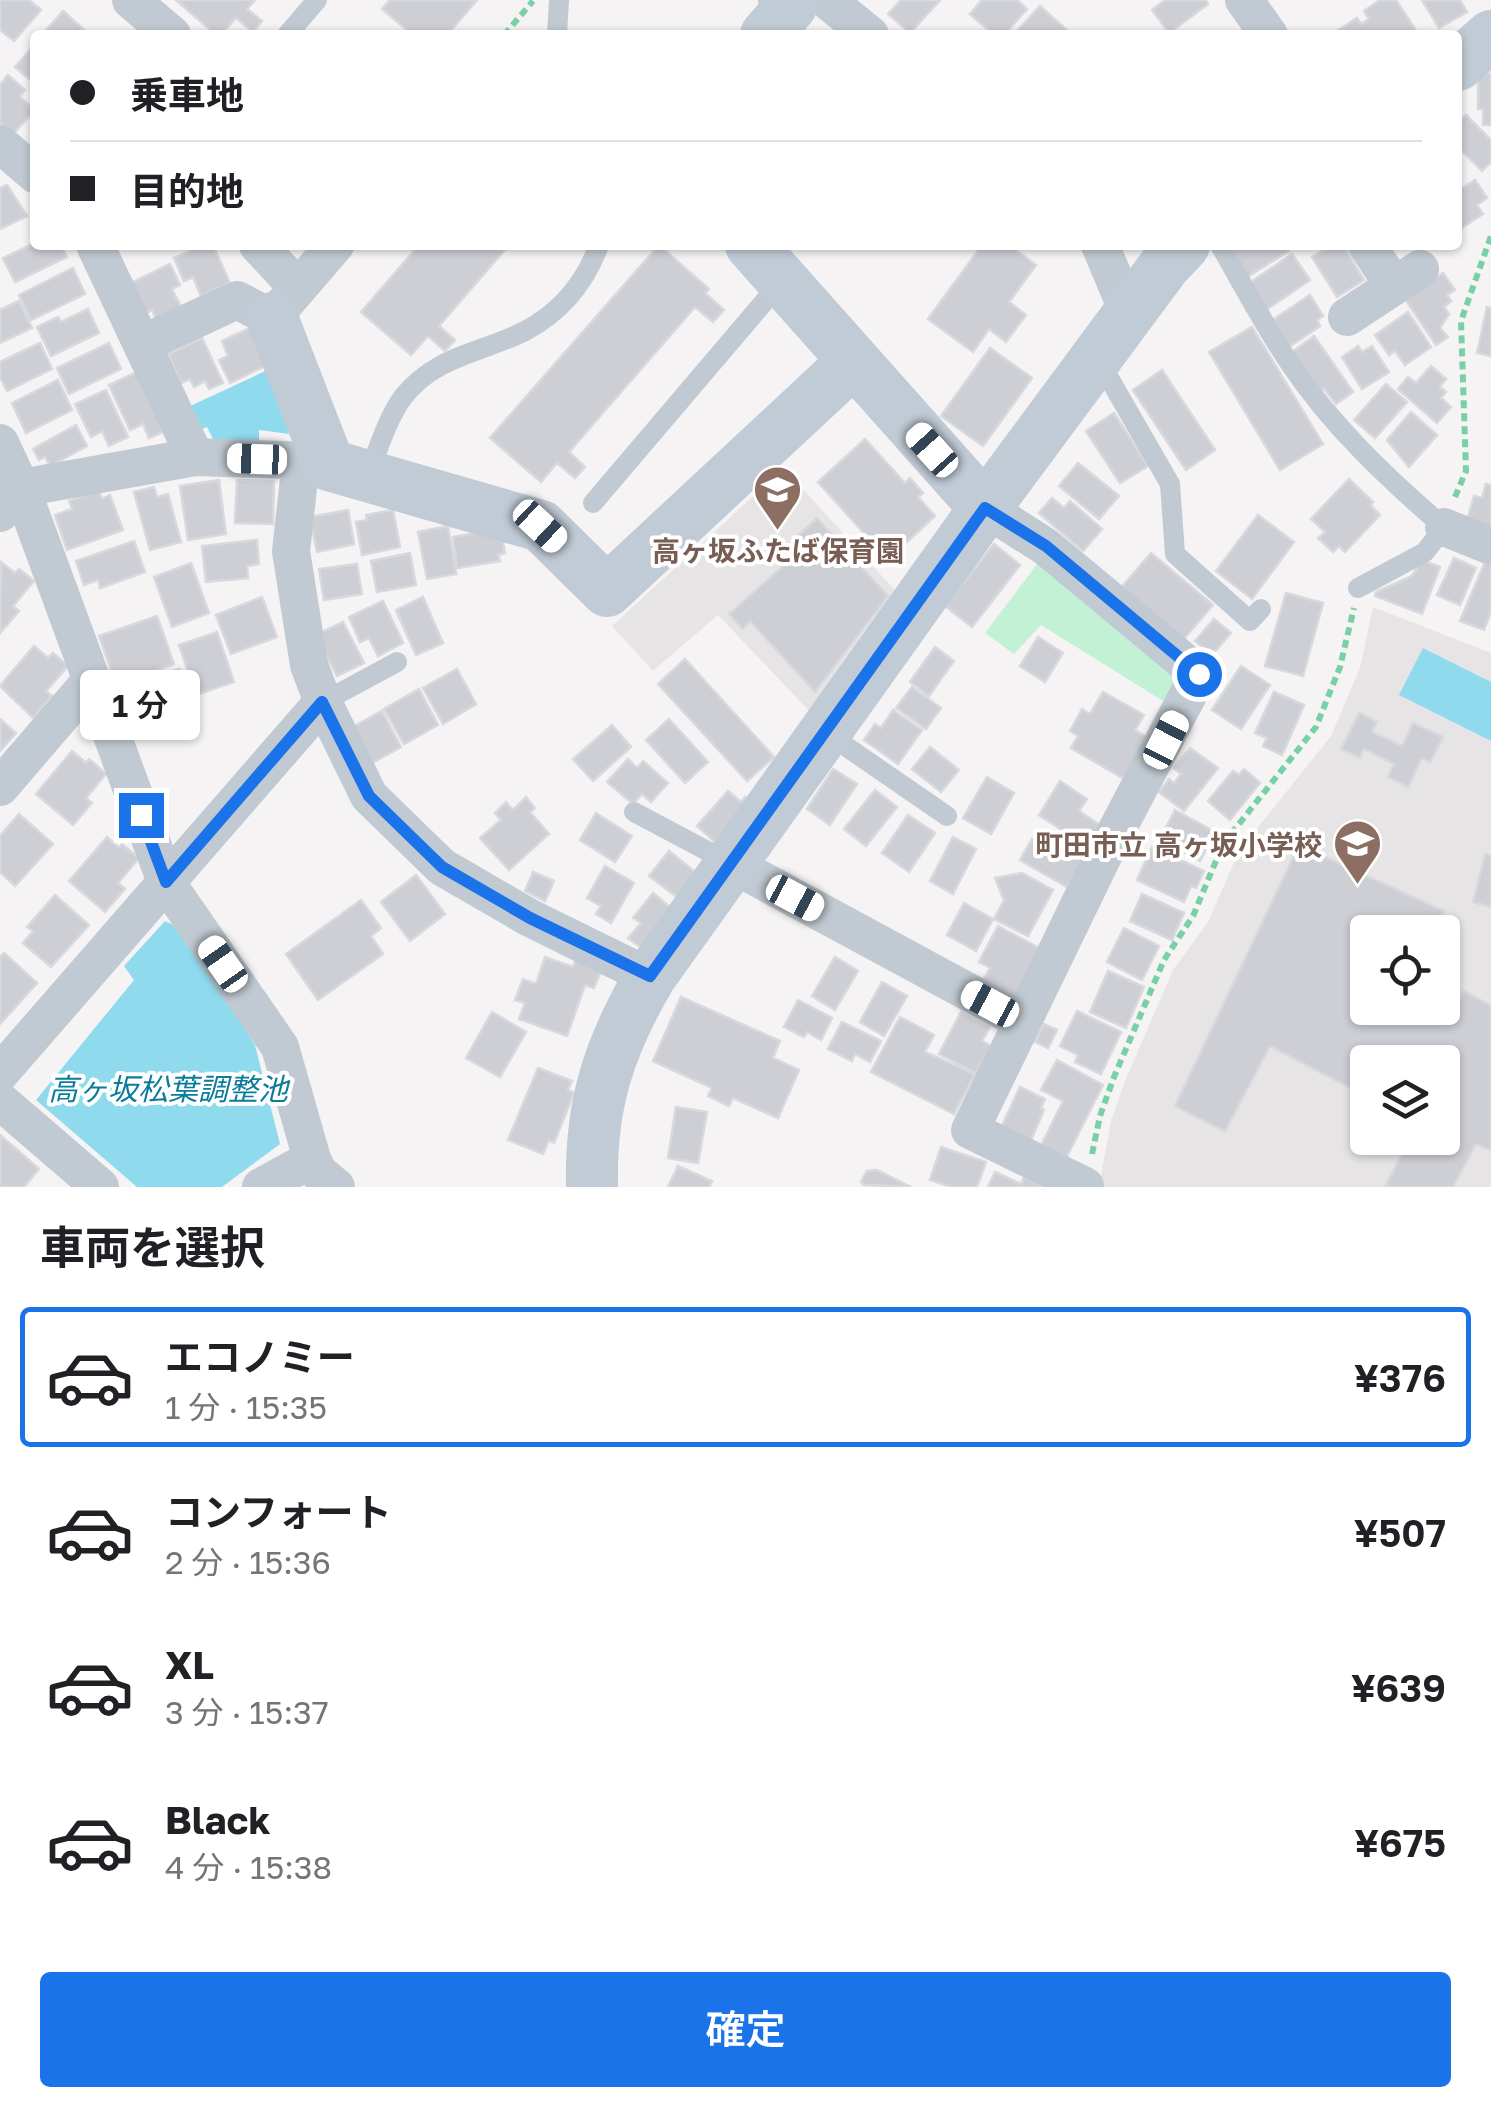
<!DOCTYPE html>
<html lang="ja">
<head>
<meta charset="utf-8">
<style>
	:root { --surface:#fff; --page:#f2f2f2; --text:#202124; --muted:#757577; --line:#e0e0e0; --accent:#1a73e8 }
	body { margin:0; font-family:"Golos Text","Noto Sans JP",sans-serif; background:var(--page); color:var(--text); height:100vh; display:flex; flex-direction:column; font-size:38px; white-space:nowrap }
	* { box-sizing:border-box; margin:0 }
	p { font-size:32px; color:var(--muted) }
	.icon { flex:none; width:55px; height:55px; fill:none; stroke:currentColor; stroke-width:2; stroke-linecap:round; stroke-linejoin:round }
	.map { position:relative; height:1187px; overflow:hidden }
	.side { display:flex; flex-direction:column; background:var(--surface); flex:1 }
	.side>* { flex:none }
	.guide { position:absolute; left:30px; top:30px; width:1432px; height:220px; border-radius:10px; box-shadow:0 2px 8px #0004; display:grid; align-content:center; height:220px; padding:0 40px; background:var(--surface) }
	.tools { position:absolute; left:1350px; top:915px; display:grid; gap:20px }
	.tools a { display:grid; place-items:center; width:110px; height:110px; border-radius:10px; background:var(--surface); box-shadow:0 2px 8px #0004; font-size:50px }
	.end { position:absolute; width:45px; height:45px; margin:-22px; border:12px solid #1a73e8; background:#fff; box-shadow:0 0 0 5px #fff }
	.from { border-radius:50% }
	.bubble { position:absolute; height:70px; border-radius:10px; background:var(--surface); box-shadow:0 2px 8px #0004; font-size:32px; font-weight:600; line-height:70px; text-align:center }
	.car { position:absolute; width:30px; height:60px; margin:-30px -15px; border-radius:12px; box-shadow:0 0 8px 2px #0007; background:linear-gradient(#fff 24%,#345 0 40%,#fff 0 76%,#345 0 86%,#fff 0) }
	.guide b { display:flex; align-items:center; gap:35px; height:95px; font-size:38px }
	.guide b+b { border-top:2px solid var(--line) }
	.guide i { width:25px; height:25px; background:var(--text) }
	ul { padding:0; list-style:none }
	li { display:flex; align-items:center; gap:30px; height:140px; margin:0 20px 15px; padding:0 20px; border:5px solid transparent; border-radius:10px }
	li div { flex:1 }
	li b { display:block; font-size:38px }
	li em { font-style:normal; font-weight:600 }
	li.current { border-color:var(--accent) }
	li>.icon { width:90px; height:90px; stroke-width:1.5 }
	h2 { padding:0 40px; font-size:45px; line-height:120px }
	.primary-button { display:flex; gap:20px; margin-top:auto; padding:20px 40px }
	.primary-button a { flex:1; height:115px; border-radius:10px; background:var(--accent); color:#fff; font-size:40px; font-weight:600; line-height:115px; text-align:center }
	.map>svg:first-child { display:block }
</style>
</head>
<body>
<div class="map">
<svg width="1491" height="1187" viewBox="0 0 1491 1187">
	<rect width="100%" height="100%" fill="#f5f3f3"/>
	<path fill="#e6e4e5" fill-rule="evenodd" d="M784,468L901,597L814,716L718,615L653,671L612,626Z
		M1373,607L1491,653V1187H1099L1111,1121L1125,1081L1173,970L1208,922L1239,851L1331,736L1360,668ZM1368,932H1442V1008H1368ZM1368,1062H1442V1138H1368Z"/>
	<path fill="#c3f1d5" d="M1038,563L1182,679L1168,704L1041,625L1014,654L985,633Z"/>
	<path fill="#90daee" d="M272,368L289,434L259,430V441L213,439L207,427L199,430L188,407Z
		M1423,648L1491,682V741L1399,695Z
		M165,921L181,929L255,1045L280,1144L222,1187H137L36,1100L134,980L124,966Z"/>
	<path fill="#cdcfd5" stroke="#d7d9de" stroke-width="2.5" d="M0,0H29L41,10L14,41L0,30Z
		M176,0H255L247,9L262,21L253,32L236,18L221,35H216Z
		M390,0H477L447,35H413L382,9Z
		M901,0H940L910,33L888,14Z
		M982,0H1017L1027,9L1004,35H994L970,14Z
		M1165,0H1206L1208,4L1169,33L1152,10Z
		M1380,0H1396L1419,35H1331L1357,18L1361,24L1369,19L1364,11Z
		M1422,0H1460L1467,12L1439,28Z
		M1040,6L1069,32L1067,35H1013Z
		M63,11L90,35H42Z
		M35,44V84L15,67Z
		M1478,74H1491V125H1483V109H1478Z
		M8,75L25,90L20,97L35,110L13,134L0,123V85Z
		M1466,115L1491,140V162L1482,171L1458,147V123Z
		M1475,180L1487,198L1477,205L1483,214L1460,229L1458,191Z
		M7,185L27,216L0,229V188Z
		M35,243L61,245L67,257L15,282L3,258Z
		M204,245H213L230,283L201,296L193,277L184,281L174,258Z
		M419,245H509L439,326L455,340L445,351L428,336L411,355L361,312Z
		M659,245L709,289L705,293L724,310L713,322L695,307L569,452L585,467L575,478L557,463L541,482L490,438Z
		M982,245H1009L1036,265L1009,302L1026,315L1006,342L989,329L973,352L928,319Z
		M1228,245H1285L1289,251L1247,277Z
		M1332,245H1343L1364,280L1337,297L1312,257Z
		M1292,254L1310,280L1266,310L1248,284Z
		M170,264L180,285L172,289L182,309L157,321L152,310L145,314L131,283Z
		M73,268L85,294L31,320L19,295Z
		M1443,273L1455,290L1447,295L1451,301L1444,307L1449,314L1440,328L1448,337L1436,345L1405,299Z
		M1310,295L1323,316L1317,320L1320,326L1289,347L1271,321Z
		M19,301L32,328L0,343V310Z
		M1487,307L1491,308V356L1477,353Z
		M88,309L99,333L51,356L37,327L58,317L61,322Z
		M1408,312L1431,347L1405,365L1395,351L1389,355L1375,335Z
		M252,327L269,364L230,383L219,360L228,356L222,341Z
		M1252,327L1323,444L1280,470L1209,352Z
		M1314,336L1353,392L1336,404L1324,389L1320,392L1292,352Z
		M202,338L223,383L209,389L205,381L194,387L190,379L181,383L168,354Z
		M40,343L52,369L7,391L0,377V362Z
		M109,343L121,369L69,394L57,368Z
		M1358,346L1362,352L1372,346L1389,372L1362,389L1342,357Z
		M990,348L1032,378L983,446L941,416Z
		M1431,366L1446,379L1440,387L1446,392L1441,398L1451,407L1437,423L1398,389L1408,377L1416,383Z
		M1162,370L1215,450L1186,470L1133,390Z
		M137,372L165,431L149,438L143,424L130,430L109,385Z
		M58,380L72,410L26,433L12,403Z
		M1386,384L1407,402L1375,438L1354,420Z
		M106,390L128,437L109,446L102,431L91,437L75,404Z
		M1411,412L1437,435L1409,467L1387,440Z
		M1114,413L1148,466L1120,483L1086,431Z
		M76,425L87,446L50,466L45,457L39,460L33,449Z
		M865,439L905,483L910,478L923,493L918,497L935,516L888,560L818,482Z
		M1078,463L1119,496L1099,519L1059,486Z
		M1349,479L1373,502L1370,505L1380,515L1345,552L1339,546L1333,552L1318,538L1325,532L1311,519Z
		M219,480L226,534L188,540L180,486Z
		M237,480L274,481L273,524L235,523Z
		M1486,484L1491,485V527L1467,521L1474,496L1482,498Z
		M154,487L157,497L168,494L181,542L150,550L134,492Z
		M99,490L102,499L110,495L123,530L67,550L55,515L72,509L69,501Z
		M1052,498L1064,508L1070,501L1102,529L1083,551L1039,513Z
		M348,510L354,544L317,552L310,517Z
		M393,510L400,547L362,555L356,522L367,520L366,515Z
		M1258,515L1294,542L1252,599L1216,571Z
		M817,518L888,596L815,692L750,621L743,629L729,614L802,549L793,540Z
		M448,526L456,574L427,579L418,532Z
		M494,530L501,532L505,553L498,555L500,561L457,568L453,537Z
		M257,540L259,564L247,566L248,578L206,582L202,546Z
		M134,541L145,572L100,588L98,580L84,585L76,561Z
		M994,544L1020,565L972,627L945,606Z
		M410,553L416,585L377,592L371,561Z
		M1151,553L1213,605L1182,641L1120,589Z
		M1454,558L1476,568L1460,605L1437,595Z
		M1422,560L1440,567L1422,614L1375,596L1376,592L1412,576Z
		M1,562L15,573L19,569L34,581L13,606L19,611L0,633Z
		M1485,562L1491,565V612L1484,630L1460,621Z
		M191,563L209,613L172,627L154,577Z
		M357,564L362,594L324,600L319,569Z
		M1286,593L1323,603L1303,676L1265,666Z
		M262,597L277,637L231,654L216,615Z
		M423,597L443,643L416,655L396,610Z
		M383,601L403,643L378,656L369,638L360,642L349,617Z
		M157,616L174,664L116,684L99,636Z
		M1214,619L1231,633L1212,655L1195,641Z
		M343,622L364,663L337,676L316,635Z
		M217,632L234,682L196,695L179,645Z
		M1038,637L1063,653L1045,682L1020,666Z
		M34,646L48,658L53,653L68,666L46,691L52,696L33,718L0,686Z
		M935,647L954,661L929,696L910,682Z
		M685,659L774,757L747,781L658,684Z
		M1241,666L1270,685L1241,729L1212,710Z
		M179,669L192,707L142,725L132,695L162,684L159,676Z
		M457,669L476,704L443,724L423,688Z
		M912,687L941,708L926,729L896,708Z
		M419,689L438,725L404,744L384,709Z
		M1103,692L1144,715L1135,730L1150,739L1126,780L1071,748L1078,736L1070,731L1082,709L1090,714Z
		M1274,692L1304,705L1282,755L1263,746L1267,738L1255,733Z
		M893,710L922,730L898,764L864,740L875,724L881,728Z
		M382,711L401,747L370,764L351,728Z
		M1359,713L1377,722L1372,732L1402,746L1413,723L1443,737L1430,762L1422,758L1408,787L1388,777L1394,764L1364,749L1360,758L1341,749Z
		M0,719L16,733L0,751Z
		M669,719L708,762L685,783L646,740Z
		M612,725L631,747L593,781L573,759Z
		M930,747L959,770L941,792L912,769Z
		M1190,748L1218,768L1184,811L1159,792L1169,779L1174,783L1181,774L1174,768Z
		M72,751L86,763L89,759L106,774L86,798L92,803L73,825L36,794Z
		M628,759L637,768L643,761L668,783L651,802L642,794L633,804L607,782Z
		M833,769L857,784L830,825L807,809Z
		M1244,769L1260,783L1230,820L1208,801L1233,771L1239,775Z
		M987,777L1014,793L991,834L963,818Z
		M1060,781L1087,799L1079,811L1103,827L1090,848L1039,815Z
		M875,790L897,807L866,846L844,829Z
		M728,791L741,802L745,797L754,806L715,842L697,826Z
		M526,797L535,808L530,812L549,834L509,870L480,838L501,820L495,813L506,802L513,810Z
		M1175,810L1215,832L1200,861L1160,839Z
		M596,813L632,836L615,862L580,840Z
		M19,814L53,844L15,886L0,872V836Z
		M908,815L935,833L909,872L882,853Z
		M1050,830L1088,851L1067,887L1020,860L1032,839L1042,844Z
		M107,837L119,848L122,844L139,858L118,883L125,889L105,912L69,881Z
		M953,837L976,849L953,894L930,881Z
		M1299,845L1444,911L1433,932H1368V1008H1442V1005L1454,1010L1464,991L1491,1006V1150L1476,1144L1453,1187H1385L1410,1138H1442V1062H1368V1097L1270,1046L1225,1131L1175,1106Z
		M1152,847L1204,871L1196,888L1191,886L1184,902L1137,880Z
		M669,851L700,876L681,900L649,876Z
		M1485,854L1491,856V907L1473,902Z
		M605,866L634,883L611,923L596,914L601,906L587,898Z
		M533,872L554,881L545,901L525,891Z
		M1022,873L1053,890L1028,936L994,919L1004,900L995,878Z
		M416,875L445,914L410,941L381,902Z
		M653,893L677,913L640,947L628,938L641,923L633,918Z
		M1142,894L1184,913L1172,940L1130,921Z
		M55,895L89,925L51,967L23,943L33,931L27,927Z
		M361,900L381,928L371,936L383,954L318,1000L286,954Z
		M964,903L993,919L976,951L947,935Z
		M998,926L1041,949L1014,998L983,981L990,968L979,962Z
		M1124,928L1159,946L1142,980L1107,962Z
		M4,953L37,983L0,1024V957Z
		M577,956L603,966L594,988L585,985L567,1036L519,1019L525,1003L515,1000L523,979L536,984L545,957L573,967Z
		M835,957L858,971L835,1010L812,996Z
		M1108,971L1144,987L1126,1028L1090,1012Z
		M882,982L907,996L884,1036L860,1022Z
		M681,997L780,1041L773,1058L799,1070L778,1118L733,1098L729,1106L708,1096L712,1088L653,1061Z
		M798,1000L832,1018L821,1040L807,1032L804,1037L784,1027Z
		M1077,1011L1121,1032L1101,1074L1075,1062L1078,1055L1060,1046Z
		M492,1012L526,1032L500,1077L466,1058Z
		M961,1012L990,1027L982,1041L991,1046L976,1073L939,1054Z
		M900,1017L934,1035L925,1052L975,1074L954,1114L871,1072Z
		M842,1022L881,1041L870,1062L855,1054L852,1061L828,1049Z
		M1044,1024L1057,1030L1048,1048L1035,1042Z
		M1057,1060L1103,1085L1064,1162L1039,1150L1063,1101L1041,1090Z
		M538,1068L572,1081L568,1090L574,1093L554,1143L549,1140L543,1154L508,1140Z
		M1020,1087L1045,1099L1041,1108L1044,1110L1031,1140L1000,1130Z
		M676,1107L707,1112L698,1163L668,1158Z
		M0,1135L39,1169L24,1187H0Z
		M941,1147L986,1162L977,1187H952L930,1180Z
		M678,1166L712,1181L709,1187H668Z
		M877,1170L911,1187L864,1185L861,1182L867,1171Z
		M995,1172L1021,1184L1024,1177L1045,1187H988Z"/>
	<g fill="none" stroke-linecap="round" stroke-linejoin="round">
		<path stroke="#7ad0a6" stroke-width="6" stroke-dasharray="8 5" stroke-linecap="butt" d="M504,35L533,1
			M1455,497L1466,471L1461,321L1491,236
			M1092,1154L1100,1116L1114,1077L1164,960L1193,916L1223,844L1316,727L1340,667L1354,608"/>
		<path stroke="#c1cad2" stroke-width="20" d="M287,35L317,0
			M557,35L559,0
			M1220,245C1243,285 1265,327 1291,365C1332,426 1388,479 1444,527L1425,552L1358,588
			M1098,359L1170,484L1175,554L1250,621L1261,609
			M368,475C378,450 387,419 403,397C436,355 482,353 525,331C561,312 585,283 599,245
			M593,503L781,282
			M323,702L397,662
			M825,732L947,816
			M634,812L728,862"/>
		<path stroke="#c1cad2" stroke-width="38" d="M131,0L172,35
			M827,0L870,35
			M1244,0L1269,35
			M0,144L35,174
			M95,245L195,457
			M258,245L298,288
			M1100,245L1129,314
			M1367,245L1394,286
			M1347,317L1420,269
			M142,344L237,300L272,318L335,245
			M0,443L21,488L166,882L280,1047L312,1159L318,1172L336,1187
			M301,461L291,551L309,665L323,702L369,796L442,867L530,918L650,977
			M985,508L1046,547L1199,674L1102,858L970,1130L1085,1186
			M0,513L21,488L195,457L288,460L326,465
			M1444,527L1491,546
			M0,787L91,681
			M730,863L1022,1021
			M0,1073L323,702
			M0,1101L100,1187
			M261,1187L312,1159"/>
		<path stroke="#c1cbd6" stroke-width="52" d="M766,35L791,6L784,0
			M1458,65L1491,36
			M751,245L985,508
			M272,318L329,465L541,526L607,591L853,362
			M592,1187C590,1104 609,1047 650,977L985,508L1165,265L1184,245"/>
	</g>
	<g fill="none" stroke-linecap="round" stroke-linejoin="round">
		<path stroke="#1a73e8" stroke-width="12" d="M141,815L166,882L322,702L369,796L442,867L530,918L650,976L985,508L1046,546L1199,674"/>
	</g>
	<defs>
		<symbol id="school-pin" viewBox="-11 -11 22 30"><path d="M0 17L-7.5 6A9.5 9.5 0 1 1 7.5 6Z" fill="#8d6e63" stroke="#fff"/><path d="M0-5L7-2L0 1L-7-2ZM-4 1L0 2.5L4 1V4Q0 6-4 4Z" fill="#fff"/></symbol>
	</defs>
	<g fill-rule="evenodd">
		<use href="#school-pin" x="750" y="462" width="55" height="75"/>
		<use href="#school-pin" x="1330" y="816" width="55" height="75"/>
	</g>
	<g text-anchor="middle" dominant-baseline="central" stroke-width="8" stroke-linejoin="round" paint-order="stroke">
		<g font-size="28" font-weight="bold" fill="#785e54" stroke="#fff">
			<text x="778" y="550">高ヶ坂ふたば保育園</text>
			<text x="1322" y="844" text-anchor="end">町田市立 高ヶ坂小学校</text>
		</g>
		<g font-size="30" font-style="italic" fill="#0c7c9b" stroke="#fff">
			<text x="168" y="1089">高ヶ坂松葉調整池</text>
		</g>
	</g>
</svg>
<div class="tools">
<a><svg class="icon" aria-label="locate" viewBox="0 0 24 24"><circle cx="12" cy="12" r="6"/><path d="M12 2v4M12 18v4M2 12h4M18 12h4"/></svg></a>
<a><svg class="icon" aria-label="layers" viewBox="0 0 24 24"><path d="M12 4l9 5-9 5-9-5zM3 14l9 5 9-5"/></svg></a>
</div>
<i class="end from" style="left:1199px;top:674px"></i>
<i class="end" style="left:141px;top:815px"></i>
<div class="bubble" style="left:80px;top:670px;width:120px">1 分</div>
<i class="car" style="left:932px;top:450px;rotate:318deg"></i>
<i class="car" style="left:257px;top:459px;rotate:272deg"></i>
<i class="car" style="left:540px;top:526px;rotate:133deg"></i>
<i class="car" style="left:1166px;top:740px;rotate:27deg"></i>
<i class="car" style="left:795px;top:898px;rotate:118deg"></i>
<i class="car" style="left:223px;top:964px;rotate:325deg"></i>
<i class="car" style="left:990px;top:1004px;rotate:298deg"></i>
<div class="guide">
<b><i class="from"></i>乗車地</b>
<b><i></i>目的地</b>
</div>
</div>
<section class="side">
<h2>車両を選択</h2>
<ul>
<li class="current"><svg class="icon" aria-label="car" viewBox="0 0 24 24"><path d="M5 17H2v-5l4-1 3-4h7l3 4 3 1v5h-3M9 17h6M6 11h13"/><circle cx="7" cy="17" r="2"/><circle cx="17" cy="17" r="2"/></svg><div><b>エコノミー</b><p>1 分 · 15:35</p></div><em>¥376</em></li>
<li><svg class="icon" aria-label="car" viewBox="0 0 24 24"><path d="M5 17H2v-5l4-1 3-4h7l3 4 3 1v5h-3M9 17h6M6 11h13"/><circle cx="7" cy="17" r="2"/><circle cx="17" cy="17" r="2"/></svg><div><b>コンフォート</b><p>2 分 · 15:36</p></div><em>¥507</em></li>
<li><svg class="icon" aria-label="car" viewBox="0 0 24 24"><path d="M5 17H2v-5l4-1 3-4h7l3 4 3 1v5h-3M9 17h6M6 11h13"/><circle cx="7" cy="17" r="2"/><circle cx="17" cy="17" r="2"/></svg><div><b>XL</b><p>3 分 · 15:37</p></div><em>¥639</em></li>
<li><svg class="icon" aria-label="car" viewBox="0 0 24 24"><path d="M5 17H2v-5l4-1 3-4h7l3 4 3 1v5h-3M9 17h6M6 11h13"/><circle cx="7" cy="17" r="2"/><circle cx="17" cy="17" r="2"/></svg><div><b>Black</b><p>4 分 · 15:38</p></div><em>¥675</em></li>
</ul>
<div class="primary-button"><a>確定</a></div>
</section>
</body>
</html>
